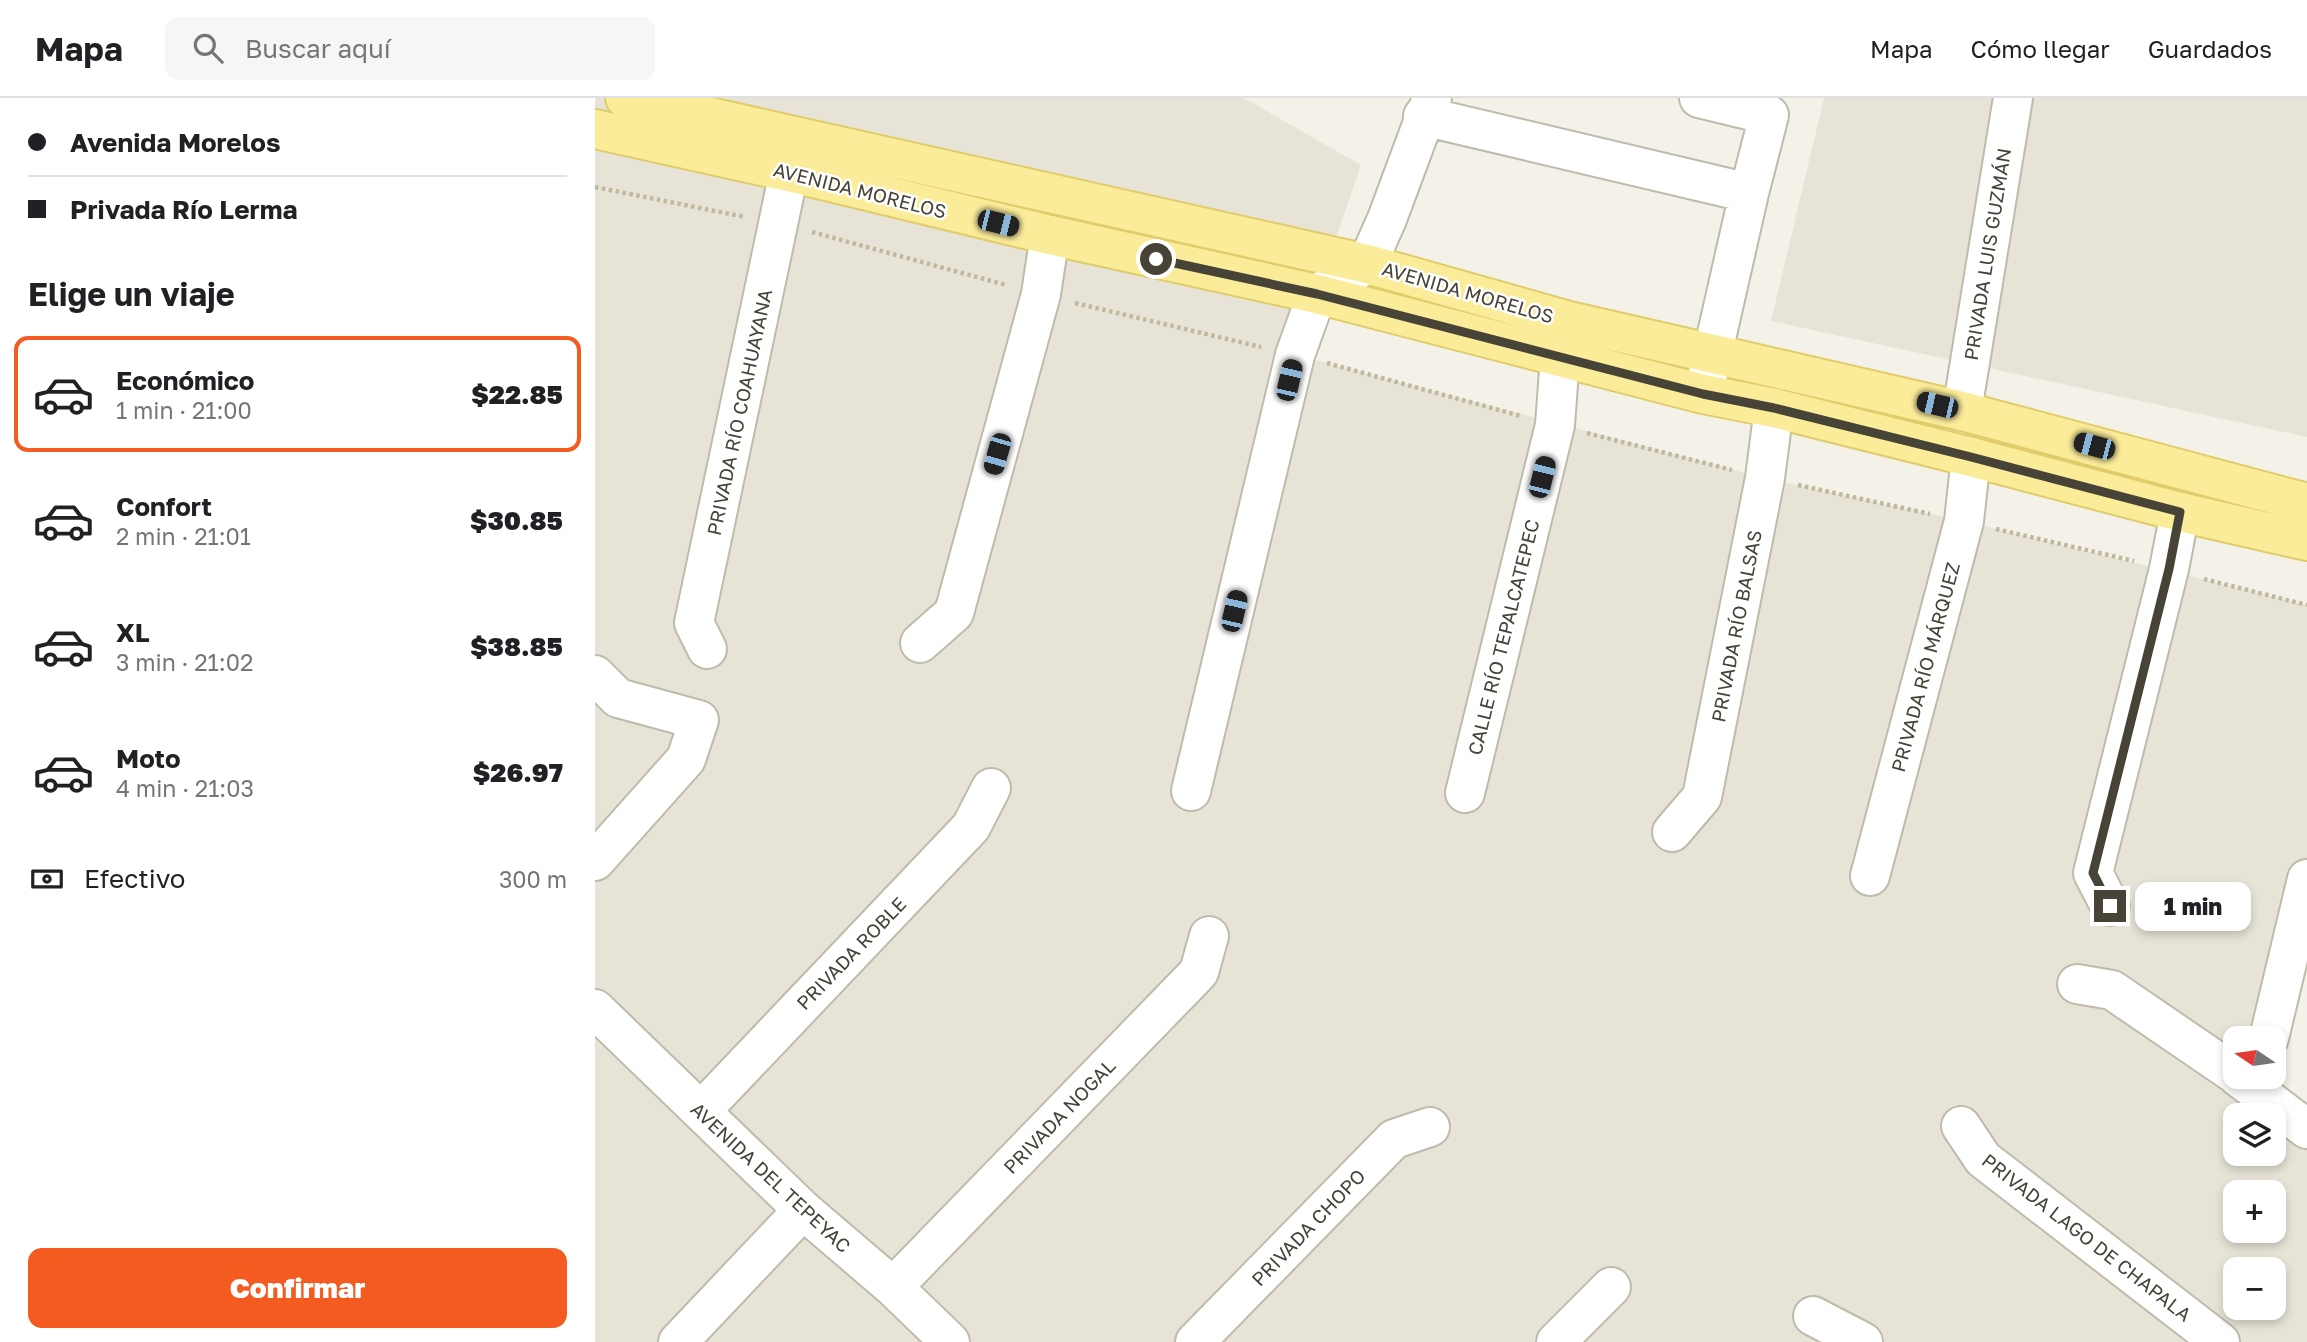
<!DOCTYPE html>
<html lang="es">
<head>
<meta charset="utf-8">
<style>
	:root { --surface:#fff; --page:#f6f6f6; --text:#202124; --muted:#757577; --line:#e0e0e0; --accent:#f35b20 }
	body { margin:0; font-family:"Golos Text",sans-serif; background:var(--page); color:var(--text); height:100vh; display:flex; flex-direction:column; font-size:26px; white-space:nowrap }
	* { box-sizing:border-box; margin:0 }
	p { font-size:23px; color:var(--muted) }
	.icon { flex:none; width:38px; height:38px; fill:none; stroke:currentColor; stroke-width:2; stroke-linecap:round; stroke-linejoin:round }
	.map { position:relative; flex:1; overflow:hidden }
	.details { display:flex; flex-direction:column; background:var(--surface); width:595px }
	.details>* { flex:none }
	.hud { display:grid; align-content:center; height:154px; padding:0 28px; background:var(--surface) }
	.needle { width:46px; rotate:283deg }
	.fabs { position:absolute; left:1628px; top:928px; display:grid; gap:14px }
	.fabs a { display:grid; place-items:center; width:63px; height:63px; border-radius:14px; background:var(--surface); box-shadow:0 4px 10px #0003; font-size:35px }
	.end { position:absolute; width:32px; height:32px; margin:-16px; border:9px solid #474337; background:#fff; box-shadow:0 0 0 4px #fff }
	.from { border-radius:50% }
	.bubble { position:absolute; height:49px; border-radius:14px; background:var(--surface); box-shadow:0 4px 10px #0003; font-size:23px; font-weight:800; line-height:49px; text-align:center }
	.car { position:absolute; width:21px; height:42px; margin:-21px -10px; border-radius:9px; box-shadow:0 0 5px 2px #0007; background:linear-gradient(#222 24%,#8ab4d8 0 40%,#222 0 76%,#8ab4d8 0 86%,#222 0) }
	.hud b { display:flex; align-items:center; gap:24px; height:66px; font-size:26px }
	.hud b+b { border-top:2px solid var(--line) }
	.hud i { width:18px; height:18px; background:var(--text) }
	ul { padding:0; list-style:none }
	li { display:flex; align-items:center; gap:21px; height:116px; margin:0 14px 10px; padding:0 14px; border:4px solid transparent; border-radius:14px }
	li div { flex:1 }
	li b { display:block; font-size:26px }
	li em { font-style:normal; font-weight:800 }
	li.current { border-color:var(--accent) }
	li>.icon { width:63px; height:63px; stroke-width:1.5 }
	h2 { padding:0 28px; font-size:32px; line-height:84px }
	.pay { display:flex; align-items:center; gap:18px; height:77px; padding:0 28px; font-size:26px }
	.pay p { margin-inline-start:auto }
	.action { display:flex; gap:14px; margin-top:auto; padding:14px 28px }
	.action a { flex:1; height:80px; border-radius:14px; background:var(--accent); color:#fff; font-size:28px; font-weight:800; line-height:80px; text-align:center }
	header { display:flex; align-items:center; gap:42px; box-sizing:border-box; height:98px; padding:0 35px; background:var(--surface); border-bottom:2px solid var(--line) }
	header strong { font-size:33px }
	nav { display:flex; gap:38px; margin-inline-start:auto; font-size:24px }
	.search { width:490px; height:63px; background:var(--page); display:flex; align-items:center; gap:18px; box-sizing:border-box; padding:0 24px; border-radius:14px; color:var(--muted); font-size:26px }
	main { display:flex; flex:1; min-height:0 }
	.map>svg:first-child { display:block }
</style>
</head>
<body>
<header>
<strong>Mapa</strong>
<div class="search"><svg class="icon" aria-label="search" viewBox="0 0 24 24"><circle cx="10" cy="10" r="6"/><path d="M15 15l6 6"/></svg>Buscar aquí</div>
<nav><a>Mapa</a><a>Cómo llegar</a><a>Guardados</a></nav>
</header>
<main>
<section class="details">
<div class="hud">
<b><i class="from"></i>Avenida Morelos</b>
<b><i></i>Privada Río Lerma</b>
</div>
<h2>Elige un viaje</h2>
<ul>
<li class="current"><svg class="icon" aria-label="car" viewBox="0 0 24 24"><path d="M5 17H2v-5l4-1 3-4h7l3 4 3 1v5h-3M9 17h6M6 11h13"/><circle cx="7" cy="17" r="2"/><circle cx="17" cy="17" r="2"/></svg><div><b>Económico</b><p>1 min · 21:00</p></div><em>$22.85</em></li>
<li><svg class="icon" aria-label="car" viewBox="0 0 24 24"><path d="M5 17H2v-5l4-1 3-4h7l3 4 3 1v5h-3M9 17h6M6 11h13"/><circle cx="7" cy="17" r="2"/><circle cx="17" cy="17" r="2"/></svg><div><b>Confort</b><p>2 min · 21:01</p></div><em>$30.85</em></li>
<li><svg class="icon" aria-label="car" viewBox="0 0 24 24"><path d="M5 17H2v-5l4-1 3-4h7l3 4 3 1v5h-3M9 17h6M6 11h13"/><circle cx="7" cy="17" r="2"/><circle cx="17" cy="17" r="2"/></svg><div><b>XL</b><p>3 min · 21:02</p></div><em>$38.85</em></li>
<li><svg class="icon" aria-label="car" viewBox="0 0 24 24"><path d="M5 17H2v-5l4-1 3-4h7l3 4 3 1v5h-3M9 17h6M6 11h13"/><circle cx="7" cy="17" r="2"/><circle cx="17" cy="17" r="2"/></svg><div><b>Moto</b><p>4 min · 21:03</p></div><em>$26.97</em></li>
</ul>
<div class="pay"><svg class="icon" aria-label="cash" viewBox="0 0 24 24"><path d="M3 7h18v10H3z"/><circle cx="12" cy="12" r="2"/></svg>Efectivo<p>300 m</p></div>
<div class="action"><a>Confirmar</a></div>
</section>
<div class="map">
<svg width="1712" height="1244" viewBox="0 0 1712 1244">
	<rect width="100%" height="100%" fill="#f4f2e8"/>
	<path fill="#e7e4d7" fill-rule="evenodd" d="M0,0H649L766,67L701,257L1170,380L1369,423L1712,507V781L1674,940H1640V978L1712,1035V1244H0ZM1640,1017H1678V1055H1640ZM1640,1094H1678V1132H1640ZM1640,1171H1678V1209H1640Z
		M1229,0H1712V339L1176,223Z"/>
	<g fill="none" stroke-linecap="round" stroke-linejoin="round">
		<defs>
			<path id="minor" d="M1104,0L1174,17L1154,95L1110,289
				M828,18L1154,95
				M1367,313L1418,0
				M325,545L359,515L446,196L455,137
				M112,551L99,525L194,74
				M0,577L23,600L104,622L91,661L0,763
				M596,693L700,257L722,196L772,166L792,121L837,0
				M870,695L960,327L965,259
				M1077,734L1107,699L1170,380L1179,310
				M1275,778L1369,423L1376,359
				M1515,808L1498,775L1574,471L1585,414
				M1482,886L1517,892L1640,976
				M0,911L208,1112L298,1189L355,1244
				M1674,940L1712,781
				M1642,978L1712,1031
				M106,1013L376,729L396,690
				M1366,1028L1388,1061L1625,1244
				M298,1189L604,874L614,838
				M1218,1218L1268,1244
				M83,1244L208,1112
				M600,1244L799,1041L835,1029
				M961,1244L1016,1189"/>
			<path id="major" d="M30,0L772,166L974,223L1367,313L1712,405
				M0,31L194,74L455,137L722,196L1108,296L1179,310L1376,359L1585,414L1712,443"/>
		</defs>
		<use href="#minor" stroke="#bfbbab" stroke-width="42"/>
		<use href="#major" stroke="#e0cc6a" stroke-width="42"/>
		<path stroke="#c0b89d" stroke-width="4.5" stroke-dasharray="3.5 3.5" stroke-linecap="butt" d="M0,89L150,119
			M217,134L411,187
			M480,205L666,249
			M732,265L926,318
			M992,335L1137,372
			M1203,387L1335,416
			M1401,431L1539,463
			M1609,481L1712,507"/>
		<use href="#minor" stroke="#fff" stroke-width="38"/>
		<use href="#major" stroke="#fbec9a" stroke-width="38"/>
	</g>
	<g fill="none" stroke-linecap="round" stroke-linejoin="round">
		<path stroke="#474337" stroke-width="9" d="M561,161L722,196L1108,296L1179,310L1376,359L1585,414L1574,471L1498,775L1515,808"/>
	</g>
	<g text-anchor="middle" dominant-baseline="central" stroke-width="5" stroke-linejoin="round" paint-order="stroke">
		<g font-size="19" fill="#474337" stroke="#fff">
			<text transform="translate(265 92) rotate(14)">AVENIDA MORELOS</text>
			<text transform="translate(1392 156) rotate(-81)">PRIVADA LUIS GUZMÁN</text>
			<text transform="translate(873 194) rotate(16)">AVENIDA MORELOS</text>
			<text transform="translate(144 314) rotate(-78)">PRIVADA RÍO COAHUAYANA</text>
			<text transform="translate(1141 528) rotate(-79)">PRIVADA RÍO BALSAS</text>
			<text transform="translate(908 539) rotate(-76)">CALLE RÍO TEPALCATEPEC</text>
			<text transform="translate(1330 569) rotate(-75)">PRIVADA RÍO MÁRQUEZ</text>
			<text transform="translate(256 855) rotate(-46)">PRIVADA ROBLE</text>
			<text transform="translate(464 1018) rotate(-46)">PRIVADA NOGAL</text>
			<text transform="translate(176 1079) rotate(43)">AVENIDA DEL TEPEYAC</text>
			<text transform="translate(713 1129) rotate(-46)">PRIVADA CHOPO</text>
			<text transform="translate(1492 1139) rotate(38)">PRIVADA LAGO DE CHAPALA</text>
		</g>
	</g>
</svg>
<div class="fabs">
<a><svg class="needle" viewBox="-14 -14 28 28"><path d="M0-13l5 13h-10z" fill="#e53935"/><path d="M0 13l5-13h-10z" fill="#757577"/></svg></a>
<a><svg class="icon" aria-label="layers" viewBox="0 0 24 24"><path d="M12 4l9 5-9 5-9-5zM3 14l9 5 9-5"/></svg></a>
<a>+</a>
<a>−</a>
</div>
<i class="end from" style="left:561px;top:161px"></i>
<i class="end" style="left:1515px;top:808px"></i>
<div class="bubble" style="left:1540px;top:784px;width:116px">1 min</div>
<i class="car" style="left:403px;top:125px;rotate:104deg"></i>
<i class="car" style="left:694px;top:282px;rotate:13deg"></i>
<i class="car" style="left:1342px;top:307px;rotate:283deg"></i>
<i class="car" style="left:1499px;top:348px;rotate:285deg"></i>
<i class="car" style="left:402px;top:356px;rotate:196deg"></i>
<i class="car" style="left:947px;top:379px;rotate:14deg"></i>
<i class="car" style="left:639px;top:513px;rotate:13deg"></i>
</div>
</main>
</body>
</html>
